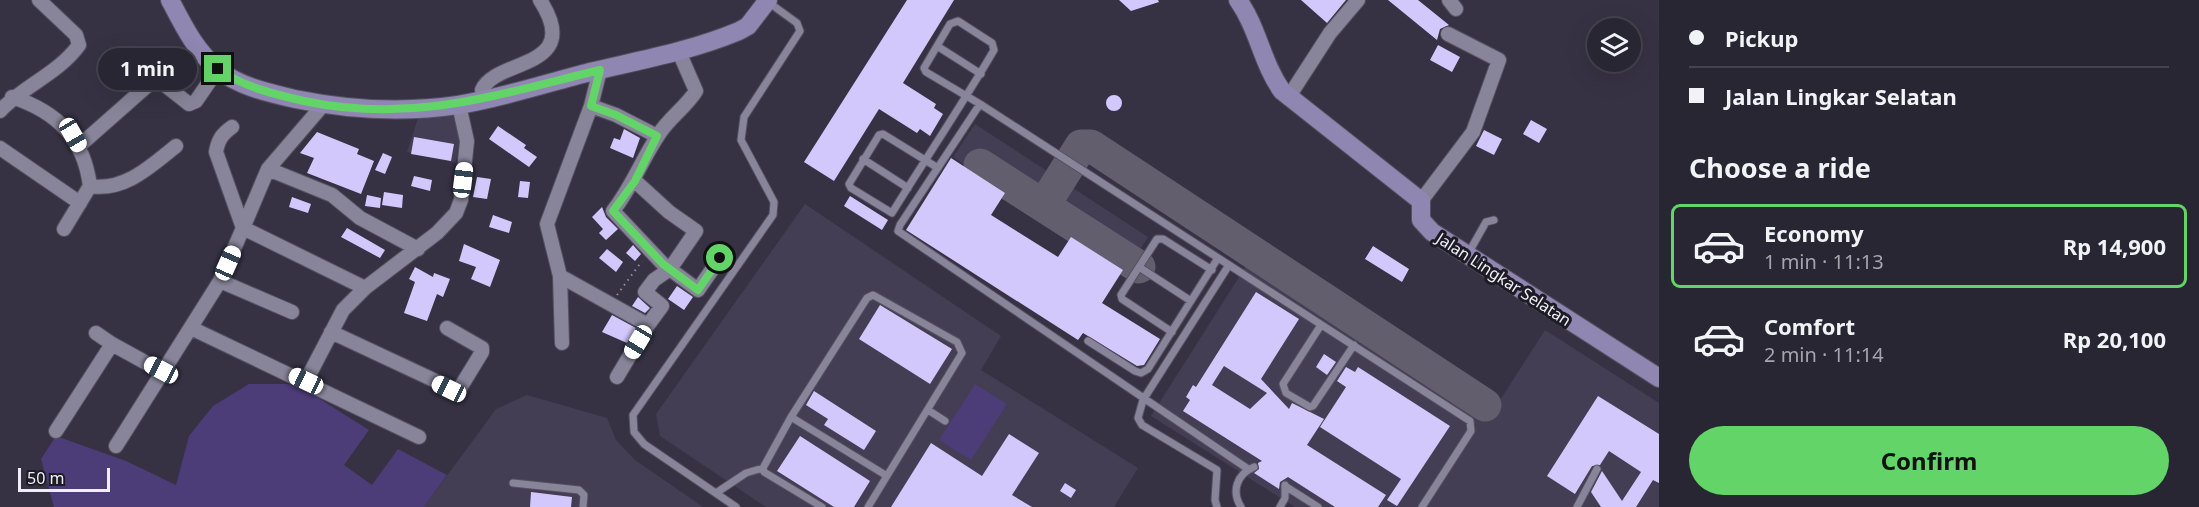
<!DOCTYPE html>
<html lang="en">
<head>
<meta charset="utf-8">
<style>
	:root { --surface:#282633; --page:#34323f; --text:#f1f3f6; --muted:#a5a5ac; --line:#44434e; --accent:#63d468 }
	body { margin:0; font-family:"Noto Sans",sans-serif; background:var(--page); color:var(--text); height:100vh; display:flex; flex-direction:column; font-size:22px; white-space:nowrap }
	* { box-sizing:border-box; margin:0 }
	p { font-size:20px; color:var(--muted) }
	.icon { flex:none; width:33px; height:33px; fill:none; stroke:currentColor; stroke-width:2; stroke-linecap:round; stroke-linejoin:round }
	.map { position:relative; flex:1; overflow:hidden }
	.panel { display:flex; flex-direction:column; background:var(--surface); width:540px }
	.panel>* { flex:none }
	.guide { display:grid; align-content:center; height:132px; padding:0 30px; background:var(--surface) }
	.fabs { position:absolute; left:1587px; top:18px; display:grid; gap:12px }
	.fabs a { display:grid; place-items:center; width:54px; height:54px; border-radius:50%; background:var(--surface); box-shadow:0 6px 24px #0002,0 0 0 2px var(--line); font-size:30px }
	.scale { position:absolute; left:18px; bottom:15px; width:92px; box-sizing:border-box; padding-left:6px; border:3px solid #f0eef9; border-top:0; font-size:16px; line-height:21px; white-space:nowrap; color:#f0eef9; -webkit-text-stroke:4px #1d1b23; paint-order:stroke }
	.end { position:absolute; width:27px; height:27px; margin:-14px; border:8px solid #63d468; background:#111; box-shadow:0 0 0 3px #111 }
	.from { border-radius:50% }
	.bubble { position:absolute; height:42px; border-radius:21px; background:var(--surface); box-shadow:0 6px 24px #0002,0 0 0 2px var(--line); font-size:20px; font-weight:700; line-height:42px; text-align:center }
	.car { position:absolute; width:18px; height:36px; margin:-18px -9px; border-radius:8px; box-shadow:0 0 4px 2px #0007; background:linear-gradient(#fff 24%,#345 0 40%,#fff 0 76%,#345 0 86%,#fff 0) }
	.guide b { display:flex; align-items:center; gap:21px; height:57px; font-size:22px }
	.guide b+b { border-top:2px solid var(--line) }
	.guide i { width:15px; height:15px; background:var(--text) }
	ul { padding:0; list-style:none }
	li { display:flex; align-items:center; gap:18px; height:84px; margin:0 12px 9px; padding:0 18px; border:3px solid transparent; border-radius:9px }
	li div { flex:1 }
	li b { display:block; font-size:22px }
	li em { font-style:normal; font-weight:700 }
	li.on { border-color:var(--accent) }
	li>.icon { width:54px; height:54px; stroke-width:1.5 }
	h2 { padding:0 30px; font-size:27px; line-height:72px }
	.action { display:flex; gap:12px; margin-top:auto; padding:12px 30px }
	.action a { flex:1; height:69px; border-radius:36px; background:var(--accent); color:#111; font-size:24px; font-weight:700; line-height:69px; text-align:center }
	main { display:flex; flex:1; min-height:0 }
	.map>svg:first-child { display:block }
</style>
</head>
<body>
<main>
<div class="map">
<svg width="1659" height="507" viewBox="0 0 1659 507">
	<rect width="100%" height="100%" fill="#363244"/>
	<path fill="#433e54" d="M463,113L456,163L407,152L418,118Z
		M975,124L1148,237L1127,270L953,157Z
		M805,204L1001,336L981,370L1138,468L1114,507H766L660,436L656,414Z
		M1246,266L1486,422L1545,330L1659,403V507H1295L1151,416Z
		M527,395L607,418L616,440L635,460L703,507H424L496,409Z"/>
	<path fill="#4c3c78" d="M249,384H296L369,430L344,465L372,485L398,449L447,475L424,507H54L41,459L56,436L126,461L176,485L189,436L213,406Z
		M975,384L1007,404L971,460L939,440Z"/>
	<g fill="none" stroke-linecap="round" stroke-linejoin="round">
		<path stroke="#625e6e" stroke-width="33" d="M980,165L1139,267
			M1044,205L1081,146H1091L1485,405"/>
	</g>
	<path fill="#d3c8fc" fill-rule="evenodd" d="M907,0H954L903,83L936,104L934,108L943,114L930,136L920,129L917,133L879,109L834,181L804,162Z
		M1119,0H1158L1159,2L1131,11Z
		M1301,0H1346L1327,23Z
		M1388,0H1418L1449,25L1440,29L1437,40Z
		M1438,45L1460,57L1452,72L1430,60Z
		M1106 103a8 8 0 1 1 16 0a8 8 0 1 1-16 0Z
		M1531,120L1547,129L1539,143L1523,134Z
		M498,126L526,145L524,148L537,157L529,167L489,139Z
		M624,129L640,138L633,158L610,148L614,138L620,140Z
		M1484,130L1502,139L1494,155L1476,146Z
		M317,132L359,149L357,154L374,161L361,194L307,173L314,158L300,153Z
		M414,137L454,144L451,161L411,154Z
		M383,153L392,157L385,174L375,170Z
		M951,158L1005,193L991,215L1058,257L1071,237L1123,270L1102,303L1160,339L1144,365L1137,366L1083,333L1078,340L906,230Z
		M414,176L432,180L430,191L411,186Z
		M477,177L491,179L487,199L473,197Z
		M520,181L530,182L528,198L518,197Z
		M384,192L403,195L402,208L382,205Z
		M367,195L381,198L380,208L365,206Z
		M850,196L888,220L882,230L844,206Z
		M292,197L311,204L308,213L289,207Z
		M602,207L606,217L618,229L606,240L599,233L603,229L592,217Z
		M493,215L512,222L509,233L489,227Z
		M347,228L385,250L380,258L341,237Z
		M464,244L500,260L490,287L471,279L476,267L459,261Z
		M633,245L641,254L635,261L626,253Z
		M1373,246L1409,269L1402,282L1365,259Z
		M607,249L623,262L616,272L599,258Z
		M415,267L433,277L434,273L450,279L443,297L437,294L427,321L404,313L415,282L409,279Z
		M677,286L693,297L684,310L668,299Z
		M1256,292L1299,319L1261,379L1289,409L1292,403L1324,419L1307,445L1386,495L1378,507H1335L1288,477L1280,482L1279,489L1254,473L1259,469L1258,463L1262,461L1183,411L1190,400L1186,397L1193,385L1196,387ZM1224,366L1267,393L1250,409L1212,385Z
		M638,297L650,308L645,313L632,306Z
		M880,305L952,349L930,384L859,339Z
		M612,315L636,328L627,343L602,332Z
		M1324,354L1336,362L1327,375L1316,367Z
		M1346,367L1355,372L1358,367L1450,426L1397,506L1387,500L1401,479L1320,427L1346,387L1337,381Z
		M814,391L876,431L864,450L824,425L828,419L806,405Z
		M1598,396L1659,434V483L1653,480L1636,507H1601L1591,492L1602,471L1622,501L1641,472L1609,451L1600,465L1592,466L1575,494L1547,476Z
		M1009,434L1039,453L1012,495L1032,507H891L931,443L982,476Z
		M800,436L870,481L854,507H834L777,471Z
		M1065,483L1076,490L1071,498L1060,491Z
		M531,492L572,497L571,507H530Z"/>
	<g fill="none" stroke-linecap="round" stroke-linejoin="round">
		<defs>
			<path id="lane" d="M937,46L981,74
				M980,104L900,225L898,231L1248,469
				M863,159L908,188
				M938,168L883,134L879,135L849,184L851,188L892,213C926,158 962,105 994,50L992,43L958,21L950,24L924,68L926,72L980,104L1229,265L1143,400L1138,418L1142,425L1217,470L1215,500L1217,507
				M1468,254L1486,222L1494,220
				M1229,265L1470,421L1471,431L1422,507
				M1139,267L1191,301
				M1321,325L1283,384L1286,393L1310,407L1313,406L1354,345
				M1172,332L1122,299L1121,295L1157,239H1163L1212,270
				M1088,341L1135,371L1141,373L1148,369L1218,258
				M928,410L945,421
				M791,417L887,476
				M513,483L579,490L584,495L583,507
				M1285,486L1318,507
				M716,493L746,473L763,468
				M736,507L644,444L634,432L633,415L773,215L774,202L741,140L744,117L800,31L797,23L768,2
				M822,507L764,472L763,468L791,417L867,298L873,295L957,342L962,353L868,507
				M1241,507C1231,491 1237,474 1254,467
				M1280,507L1285,498V485
				M1577,507L1597,469"/>
			<path id="street" d="M1449,0L1456,9
				M679,52L696,91C686,107 669,118 659,134C641,161 633,185 613,211L663,264L698,290L720,258
				M600,70L591,106L616,115L657,136
				M12,97C58,112 84,139 90,186L64,229
				M485,98L482,90C495,58 585,70 540,0
				M1288,98L1330,33L1358,0
				M323,105L268,169L243,228L365,288
				M0,111C23,86 58,74 79,45L76,35L39,0
				M79,146L156,78L189,104L196,101L218,69
				M0,148L80,203
				M268,169L332,195L360,218L418,249
				M90,186C124,192 151,166 176,146
				M1421,201L1473,132L1499,60L1448,34
				M560,276L648,325L662,306L645,292L654,280L670,269L696,231L669,212L635,181
				M220,281L292,312
				M191,328L419,437
				M331,332L455,390L460,388L482,352V348L447,328
				M96,333L112,344
				M562,343L560,276L547,224L591,106
				M617,377L648,325
				M306,381L343,310L365,288L437,233L456,213L461,200L467,141L459,105
				M56,431L112,344L161,371
				M116,446L220,281L243,228L216,152C218,140 222,134 232,127"/>
			<path id="secondary" d="M170,0C183,25 196,52 219,70C240,87 270,93 295,99C349,110 403,113 458,105C502,98 547,83 590,72C641,60 691,51 739,31L748,26L768,0
				M1238,0C1258,28 1262,63 1282,91L1421,201V220L1432,232L1659,378"/>
		</defs>
		<use href="#lane" stroke="#545160" stroke-width="9"/>
		<use href="#street" stroke="#545160" stroke-width="16"/>
		<use href="#secondary" stroke="#545160" stroke-width="20"/>
		<path stroke="#908d9c" stroke-width="2" stroke-dasharray="1.5 4.5" stroke-linecap="butt" d="M617,295L642,261"/>
		<use href="#lane" stroke="#888499" stroke-width="7"/>
		<use href="#street" stroke="#888499" stroke-width="14"/>
		<use href="#secondary" stroke="#9086b2" stroke-width="18"/>
	</g>
	<g fill="none" stroke-linecap="round" stroke-linejoin="round">
		<path stroke="#63d468" stroke-width="8" d="M218,69C244,87 273,94 304,101C413,124 495,95 600,70L591,106L616,115L657,136L635,181L613,211L663,264L698,290L720,258"/>
	</g>
	<g text-anchor="middle" dominant-baseline="central" stroke-width="6" stroke-linejoin="round" paint-order="stroke">
		<g font-size="16" fill="#f0eef9" stroke="#1d1b23">
			<text transform="translate(1504 279) rotate(33)">Jalan Lingkar Selatan</text>
		</g>
	</g>
</svg>
<div class="fabs">
<a><svg class="icon" aria-label="layers" viewBox="0 0 24 24"><path d="M12 4l9 5-9 5-9-5zM3 14l9 5 9-5"/></svg></a>
</div>
<div class="scale">50 m</div>
<i class="end from" style="left:720px;top:258px"></i>
<i class="end" style="left:218px;top:69px"></i>
<div class="bubble" style="left:98px;top:48px;width:99px">1 min</div>
<i class="car" style="left:73px;top:135px;rotate:150deg"></i>
<i class="car" style="left:463px;top:180px;rotate:7deg"></i>
<i class="car" style="left:228px;top:263px;rotate:24deg"></i>
<i class="car" style="left:638px;top:342px;rotate:211deg"></i>
<i class="car" style="left:161px;top:370px;rotate:298deg"></i>
<i class="car" style="left:306px;top:381px;rotate:295deg"></i>
<i class="car" style="left:449px;top:389px;rotate:296deg"></i>
</div>
<section class="panel">
<div class="guide">
<b><i class="from"></i>Pickup</b>
<b><i></i>Jalan Lingkar Selatan</b>
</div>
<h2>Choose a ride</h2>
<ul>
<li class="on"><svg class="icon" aria-label="car" viewBox="0 0 24 24"><path d="M5 17H2v-5l4-1 3-4h7l3 4 3 1v5h-3M9 17h6M6 11h13"/><circle cx="7" cy="17" r="2"/><circle cx="17" cy="17" r="2"/></svg><div><b>Economy</b><p>1 min · 11:13</p></div><em>Rp 14,900</em></li>
<li><svg class="icon" aria-label="car" viewBox="0 0 24 24"><path d="M5 17H2v-5l4-1 3-4h7l3 4 3 1v5h-3M9 17h6M6 11h13"/><circle cx="7" cy="17" r="2"/><circle cx="17" cy="17" r="2"/></svg><div><b>Comfort</b><p>2 min · 11:14</p></div><em>Rp 20,100</em></li>
</ul>
<div class="action"><a>Confirm</a></div>
</section>
</main>
</body>
</html>
